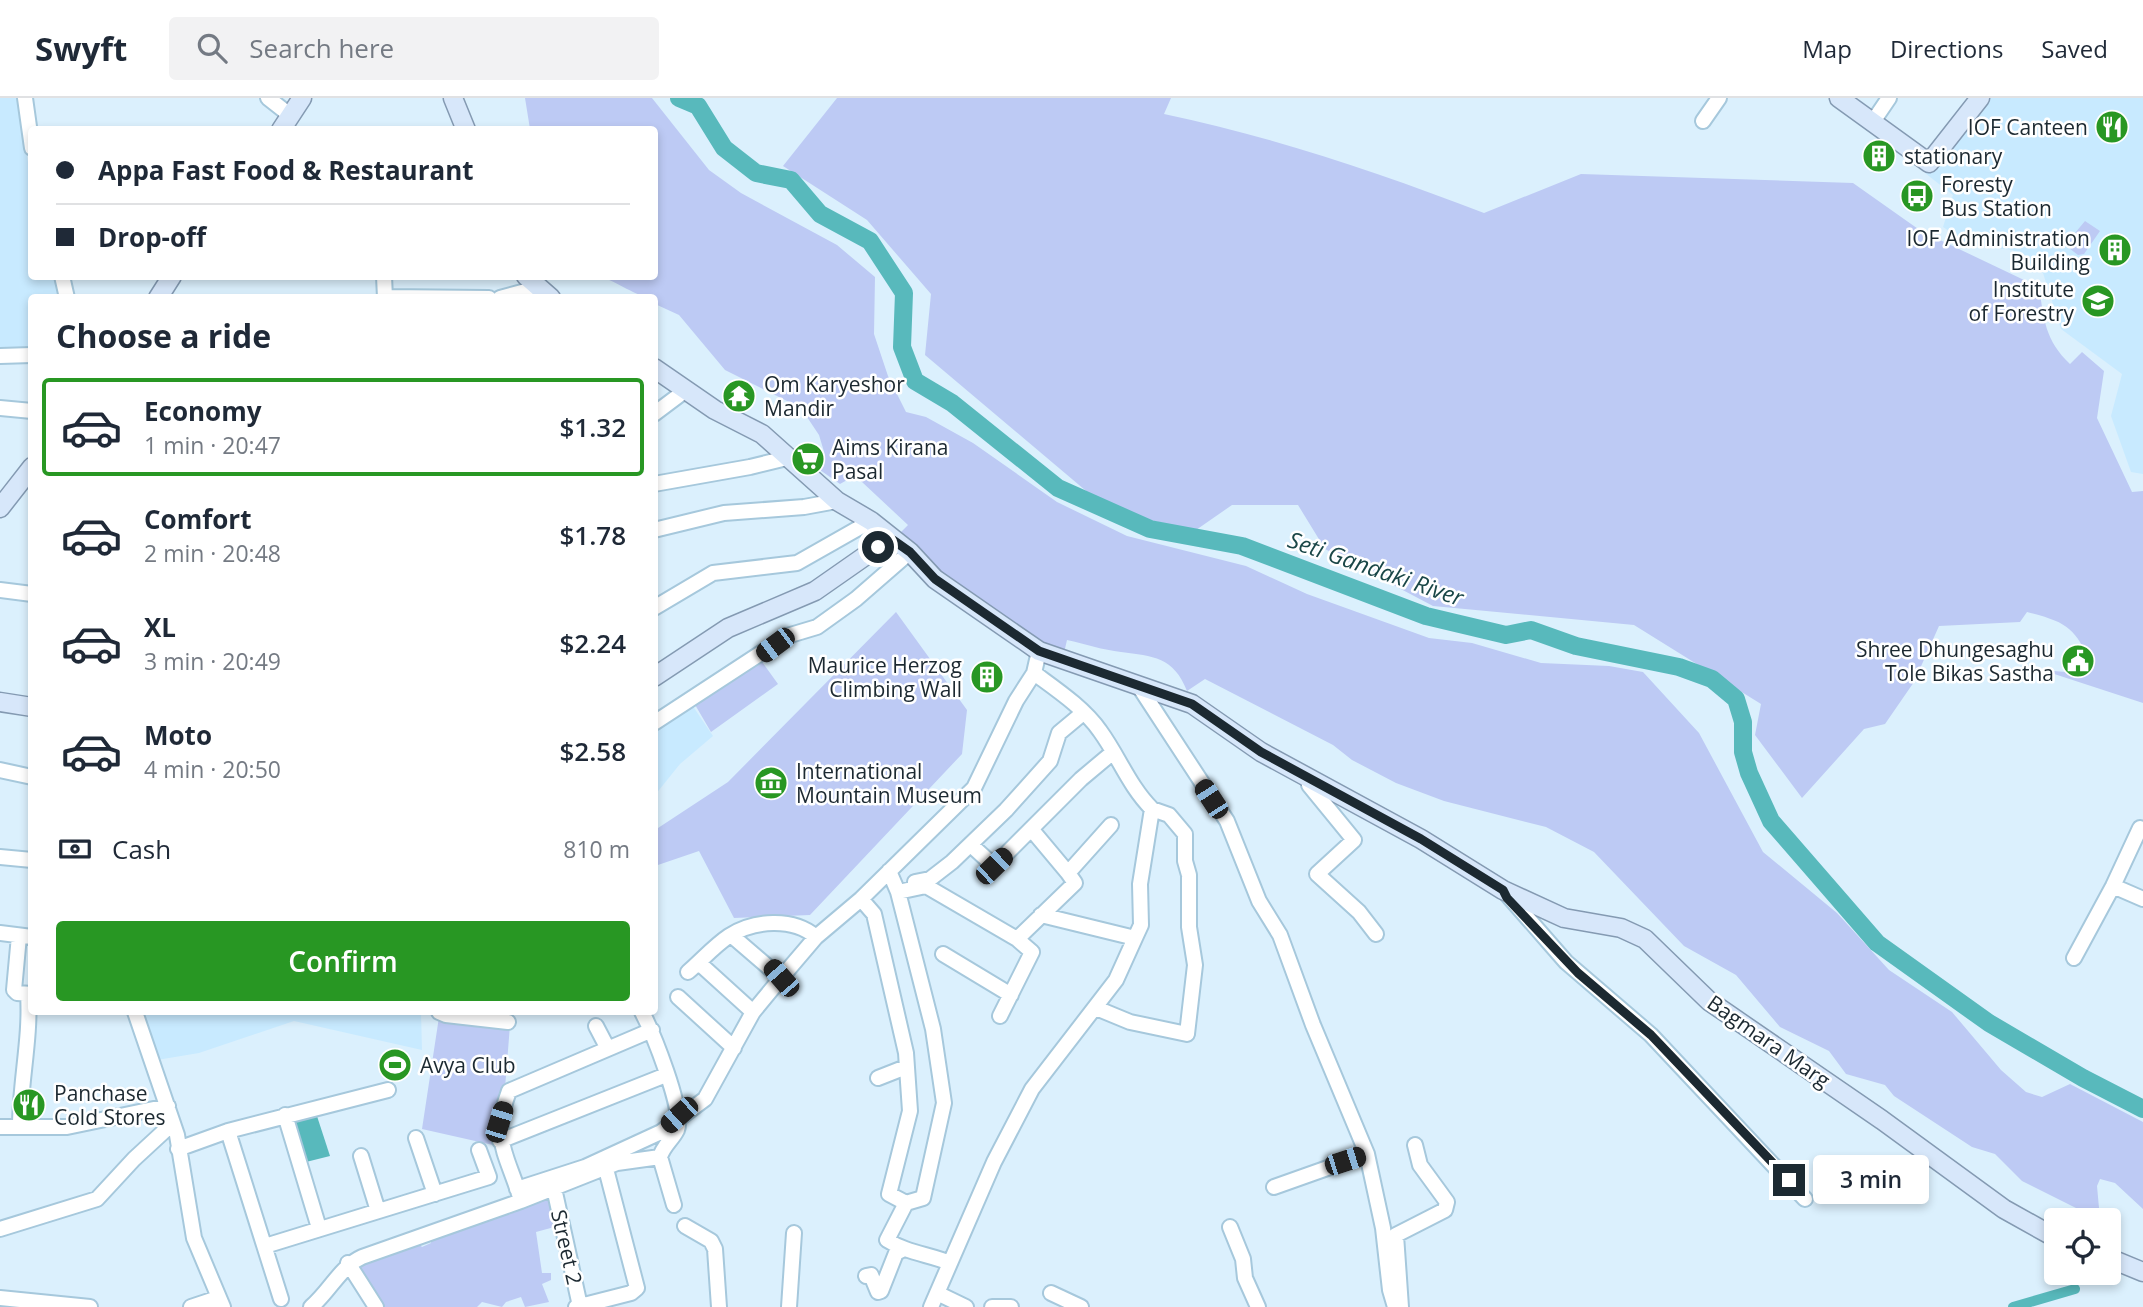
<!DOCTYPE html>
<html lang="en">
<head>
<meta charset="utf-8">
<style>
	:root { --surface:#fff; --page:#f2f2f3; --text:#1f2937; --muted:#747a83; --line:#e0e1e3; --accent:#289723 }
	body { margin:0; font-family:"Open Sans",sans-serif; background:var(--page); color:var(--text); height:100vh; display:flex; flex-direction:column; font-size:26px; white-space:nowrap }
	* { box-sizing:border-box; margin:0 }
	p { font-size:23px; color:var(--muted) }
	.icon { flex:none; width:38px; height:38px; fill:none; stroke:currentColor; stroke-width:2; stroke-linecap:round; stroke-linejoin:round }
	.map { position:relative; flex:1; overflow:hidden }
	.sheet { position:absolute; left:28px; top:196px; width:630px; height:721px; display:flex; flex-direction:column; background:var(--surface); border-radius:7px; box-shadow:0 4px 10px #0003 }
	.sheet>* { flex:none }
	.guide { position:absolute; left:28px; top:28px; width:630px; height:154px; border-radius:7px; box-shadow:0 4px 10px #0003; display:grid; align-content:center; height:154px; padding:0 28px; background:var(--surface) }
	.tools { position:absolute; left:2044px; top:1110px; display:grid; gap:14px }
	.tools a { display:grid; place-items:center; width:77px; height:77px; border-radius:7px; background:var(--surface); box-shadow:0 4px 10px #0003; font-size:35px }
	.end { position:absolute; width:32px; height:32px; margin:-16px; border:9px solid #1c2931; background:#fff; box-shadow:0 0 0 4px #fff }
	.from { border-radius:50% }
	.bubble { position:absolute; height:49px; border-radius:7px; background:var(--surface); box-shadow:0 4px 10px #0003; font-size:23px; font-weight:600; line-height:49px; text-align:center }
	.car { position:absolute; width:21px; height:42px; margin:-21px -10px; border-radius:9px; box-shadow:0 0 5px 2px #0007; background:linear-gradient(#222 24%,#8ab4d8 0 40%,#222 0 76%,#8ab4d8 0 86%,#222 0) }
	.guide b { display:flex; align-items:center; gap:24px; height:66px; font-size:26px }
	.guide b+b { border-top:2px solid var(--line) }
	.guide i { width:18px; height:18px; background:var(--text) }
	ul { padding:0; list-style:none }
	li { display:flex; align-items:center; gap:21px; height:98px; margin:0 14px 10px; padding:0 14px; border:4px solid transparent; border-radius:7px }
	li div { flex:1 }
	li b { display:block; font-size:26px }
	li em { font-style:normal; font-weight:600 }
	li.current { border-color:var(--accent) }
	li>.icon { width:63px; height:63px; stroke-width:1.5 }
	h2 { padding:0 28px; font-size:32px; line-height:84px }
	.pay { display:flex; align-items:center; gap:18px; height:77px; padding:0 28px; font-size:26px }
	.pay p { margin-inline-start:auto }
	.cta { display:flex; gap:14px; margin-top:auto; padding:14px 28px }
	.cta a { flex:1; height:80px; border-radius:7px; background:var(--accent); color:#fff; font-size:28px; font-weight:600; line-height:80px; text-align:center }
	header { display:flex; align-items:center; gap:42px; box-sizing:border-box; height:98px; padding:0 35px; background:var(--surface); border-bottom:2px solid var(--line) }
	header strong { font-size:33px }
	nav { display:flex; gap:38px; margin-inline-start:auto; font-size:24px }
	.search { width:490px; height:63px; background:var(--page); display:flex; align-items:center; gap:18px; box-sizing:border-box; padding:0 24px; border-radius:7px; color:var(--muted); font-size:26px }
	.map>svg:first-child { display:block }
</style>
</head>
<body>
<header>
<strong>Swyft</strong>
<div class="search"><svg class="icon" aria-label="search" viewBox="0 0 24 24"><circle cx="10" cy="10" r="6"/><path d="M15 15l6 6"/></svg>Search here</div>
<nav><a>Map</a><a>Directions</a><a>Saved</a></nav>
</header>
<div class="map">
<svg width="2143" height="1209" viewBox="0 0 2143 1209">
	<rect width="100%" height="100%" fill="#dbf0fd"/>
	<path fill="#c8eaff" d="M0,0H17L31,82L32,178L55,179L60,199L32,200L31,249H0Z
		M1983,0H2143V376L2131,374L2111,318L2122,276L2061,231L2043,175L2013,152L1970,147L1943,129L1953,97L1925,75Z
		M690,604L713,638L680,666L655,697V626Z
		M143,914H421L422,952L294,923L199,955L157,962Z"/>
	<path fill="#bdcaf4" d="M525,0H652L709,72L741,95L837,147L875,179L874,236L888,278L906,314L926,319L973,345L1057,404L1127,438L1246,468L1307,496L1429,540L1472,545L1541,565L1609,568L1643,574L1699,635L1763,754L1837,815L1889,872L1952,914L2001,972L2026,994L2042,999L2070,986L2143,1024V1111L2115,1085L2100,1081L2097,1088L2099,1110L2086,1115L2022,1083L1995,1056L1972,1049L1894,998L1885,987L1846,976L1829,953L1780,929L1736,877L1684,848L1594,754L1546,729L1444,703L1396,685L1352,662L1333,647L1205,581L1187,593C1174,559 1153,558 1121,554C1103,552 1085,546 1067,542L1064,555C1000,531 948,481 898,437L908,427L862,384L854,378L840,386L820,372L825,357L819,337L801,310L725,272L679,217L655,206L654,200C634,199 619,183 599,179L654,178V32L530,31Z
		M837,0H1171L1164,16C1274,39 1380,75 1484,115L1581,76L1853,85L1921,133L2039,189C2044,222 2045,242 2070,266L2082,254L2104,273L2097,320L2132,394L2143,393V605L2042,572L2078,575L2093,567C2073,529 2069,525 2027,514L2020,524L1939,528L1914,584L1885,626L1864,631L1802,700L1755,637L1761,606L1634,527L1433,508L1325,451L1298,407H1232L1196,432L1111,414L925,257L931,196L867,122L783,68Z
		M2085,123L2100,133L2084,156L2078,157L2065,147Z
		M896,514L967,612L962,656L810,817L734,820L699,753L655,768V732L728,684Z
		M760,561L778,586L711,634L694,605Z
		M439,919L510,927L505,990L493,1047L422,1031Z
		M547,1098L552,1100L558,1128L536,1134L542,1175H551V1182L542,1186L549,1204L525,1209L521,1199L506,1204L502,1209L482,1204L477,1209H378L352,1166L418,1145L422,1149L431,1145V1142Z"/>
	<path fill="#58b9bc" d="M315,1012L330,1058L306,1064L290,1017Z"/>
	<g fill="none" stroke-linecap="round" stroke-linejoin="round">
		<path stroke="#58b9bc" stroke-width="10" d="M2013,1209L2075,1191"/>
		<path stroke="#58b9bc" stroke-width="18" d="M679,0L698,8L724,50L756,75L791,82L820,116L870,143L904,195L902,249L915,283L952,305L1058,390L1150,431L1242,448L1426,518L1506,537L1531,532L1576,548L1679,569L1712,581L1736,601L1743,624V654L1749,675L1771,723L1877,845L1989,925L2083,980L2143,1011"/>
		<defs>
			<path id="minor" d="M25,0L32,50
				M268,0L291,18
				M1703,23L1719,0
				M1872,25L1889,0
				M62,178L67,200
				M384,178L385,200
				M385,199L489,200
				M500,200L537,190
				M0,258L32,257
				M0,310L32,313
				M654,316L686,292
				M654,386L750,369L791,359
				M654,432L724,415L804,409L837,403
				M0,492L32,496
				M654,510L713,475L797,465L871,423
				M1034,575C1057,592 1084,610 1100,633C1119,659 1129,688 1152,711L1140,786L1141,827L1135,840L1041,817
				M1140,590L1227,723L1259,803L1280,837L1313,927L1367,1056L1383,1130L1390,1192L1395,1209
				M654,625L787,538L817,529L856,501L910,454
				M0,672L32,679
				M1308,679L1309,687L1354,742L1317,776L1359,814L1376,836
				M1032,732L1068,775
				M971,747L994,768L1081,681L1112,655
				M0,759L32,762
				M889,773L898,794L926,788L1017,841L1075,785L1068,775L1111,727
				M915,784L930,781L952,764L1006,712L1050,663L1059,635L1083,615
				M2113,788L2143,801
				M1504,793L1566,864L1651,937L1805,1101
				M898,794L933,931L944,1005L923,1100L906,1105L887,1142C907,1155 928,1156 950,1165
				M861,801L874,816L906,955L910,1013L889,1096L906,1105
				M0,835L32,839
				M731,837L781,880
				M19,838L14,892L17,895L32,896
				M943,856L1011,897
				M2074,860L2113,788L2140,730
				M699,865L753,914
				M688,874C701,863 714,848 729,838C754,822 793,819 816,839
				M678,899L734,950
				M1096,910L1130,924L1187,936L1195,867L1189,829V777L1185,763V736L1169,717L1152,711
				M135,914L177,1037L194,1140L223,1209
				M439,914L446,917L508,924
				M1000,918L1032,854L1017,841
				M596,928L607,949
				M878,980L906,969
				M285,1017L319,1130
				M20,1028C20,984 31,940 28,896
				M0,1029H67L168,1008
				M228,1033L281,1201
				M416,1040L435,1096
				M500,1043L666,977
				M178,1051L228,1033L388,992
				M361,1058L378,1113
				M660,1059L674,1107
				M1274,1089L1367,1056
				M554,1090L580,1208
				M517,1091L585,1069L661,1034L705,1001L753,914L781,880L816,839L861,801L974,690L1016,603L1034,575L1039,553
				M520,1099C506,1054 491,1041 509,993L652,932
				M685,1128L711,1143L715,1151L719,1209
				M1230,1129L1243,1161L1245,1180L1258,1209
				M0,1131L97,1101L134,1061L173,1025
				M265,1148L489,1079L479,1052
				M348,1165L376,1209
				M866,1178L871,1177L878,1194L881,1193L896,1155L902,1152
				M937,1195L966,1209
				M1051,1195L1081,1209
				M0,1200L90,1209
				M191,1209L218,1200
				M311,1209C330,1193 340,1169 362,1159L521,1103L617,1065L660,1059C663,1048 672,1042 677,1032C685,1013 652,933 642,914
				M576,1209L631,1195L637,1190L606,1071
				M789,1209L794,1135
				M931,1209L994,1064L1032,991L1116,882L1135,840
				M992,1209H1011
				M1401,1209L1396,1137L1445,1112L1447,1104L1420,1067L1415,1047"/>
			<path id="major" d="M453,0L466,32
				M1839,0L1929,65L1980,0
				M281,32L302,0
				M526,178L551,200
				M158,200L172,178
				M654,270L715,312L762,336L837,403L871,423L910,454L935,481L1039,553L1192,606L1261,654L1421,741L1503,792L1564,820L1621,830L1645,841L1709,903L1882,1022L2004,1111L2056,1140
				M0,410L32,369
				M654,579L728,530L815,493L878,449L893,442
				M0,604L32,609
				M2109,1160L2143,1174"/>
		</defs>
		<use href="#minor" stroke="#a6c8dc" stroke-width="18"/>
		<use href="#major" stroke="#849ab2" stroke-width="21"/>
		<use href="#minor" stroke="#fff" stroke-width="14"/>
		<use href="#major" stroke="#d7e7fa" stroke-width="18"/>
	</g>
	<g fill="none" stroke-linecap="round" stroke-linejoin="round">
		<path stroke="#1c2931" stroke-width="9" d="M878,449L893,442L910,454L935,481L1039,553L1192,606L1261,654L1421,741L1503,792L1507,800L1578,875L1651,937L1789,1082"/>
	</g>
	<defs>
		<symbol id="restaurant-disc" viewBox="-11 -11 22 22"><circle r="9.5" fill="#289723" stroke="#fff"/><path d="M-5-6h1v4h1v-4h1v4h1v-4h1v5L-1.5 .5V6h-2V.5L-5-1ZM5-6V6H3V1.5H1.5Q1.5-4 5-6Z" fill="#fff"/></symbol>
		<symbol id="building-disc" viewBox="-11 -11 22 22"><circle r="9.5" fill="#289723" stroke="#fff"/><path d="M-4-6H4V6H1V3H-1V6H-4ZM-2.5-4.3h1.7v1.8h-1.7ZM.8-4.3h1.7v1.8H.8ZM-2.5-1h1.7V.8h-1.7ZM.8-1h1.7V.8H.8Z" fill="#fff"/></symbol>
		<symbol id="bus-disc" viewBox="-11 -11 22 22"><circle r="9.5" fill="#289723" stroke="#fff"/><path d="M-5-6H5V4H4V6H2V4H-2V6H-4V4H-5ZM-3.5-4V0h7V-4ZM-3.5 1.2v1.5H-2V1.2ZM2 1.2v1.5H3.5V1.2Z" fill="#fff"/></symbol>
		<symbol id="university-disc" viewBox="-11 -11 22 22"><circle r="9.5" fill="#289723" stroke="#fff"/><path d="M0-5L7-2L0 1L-7-2ZM-4 1L0 2.5L4 1V4Q0 6-4 4Z" fill="#fff"/></symbol>
		<symbol id="temple-disc" viewBox="-11 -11 22 22"><circle r="9.5" fill="#289723" stroke="#fff"/><path d="M0-6L5-2H3V0L6.5 2.5H4V6H1.5V3h-3V6H-4V2.5H-6.5L-3 0V-2H-5Z" fill="#fff"/></symbol>
		<symbol id="supermarket-disc" viewBox="-11 -11 22 22"><circle r="9.5" fill="#289723" stroke="#fff"/><path d="M-6-5.5h2.5l.6 2H6L4.5 2H-2.5L-4.4-4H-6ZM-1.5 3.2a1.3 1.3 0 1 0 .1 0ZM3 3.2a1.3 1.3 0 1 0 .1 0Z" fill="#fff"/></symbol>
		<symbol id="civic-disc" viewBox="-11 -11 22 22"><circle r="9.5" fill="#289723" stroke="#fff"/><path d="M-.6-6.5H3V-4.5H.6V-3L4-1V1h2V6H-6V1h2V-1L-.6-3ZM-1.2 2.5V6h2.4V2.5Z" fill="#fff"/></symbol>
		<symbol id="museum-disc" viewBox="-11 -11 22 22"><circle r="9.5" fill="#289723" stroke="#fff"/><path d="M0-6L6-3V-2H-6V-3ZM-5-1h2V3h-2ZM-1-1h2V3h-2ZM3-1h2V3H3ZM-6 4H6V6H-6Z" fill="#fff"/></symbol>
		<symbol id="stadium-disc" viewBox="-11 -11 22 22"><circle r="9.5" fill="#289723" stroke="#fff"/><path d="M0-5a6.5 5 0 1 0 0 10a6.5 5 0 1 0 0-10ZM-3.5-1.8h7v3.6h-7Z" fill="#fff"/></symbol>
	</defs>
	<g fill-rule="evenodd">
		<use href="#restaurant-disc" x="2093" y="10" width="38" height="38"/>
		<use href="#building-disc" x="1860" y="39" width="38" height="38"/>
		<use href="#bus-disc" x="1898" y="79" width="38" height="38"/>
		<use href="#building-disc" x="2096" y="133" width="38" height="38"/>
		<use href="#university-disc" x="2079" y="184" width="38" height="38"/>
		<use href="#temple-disc" x="720" y="279" width="38" height="38"/>
		<use href="#supermarket-disc" x="789" y="342" width="38" height="38"/>
		<use href="#civic-disc" x="2059" y="544" width="38" height="38"/>
		<use href="#building-disc" x="968" y="560" width="38" height="38"/>
		<use href="#museum-disc" x="752" y="666" width="38" height="38"/>
		<use href="#stadium-disc" x="376" y="948" width="38" height="38"/>
		<use href="#restaurant-disc" x="10" y="988" width="38" height="38"/>
	</g>
	<g text-anchor="middle" dominant-baseline="central" stroke-width="5" stroke-linejoin="round" paint-order="stroke">
		<g font-size="21" fill="#1c2931" stroke="#fff" text-anchor="start">
			<text x="2088" y="29" text-anchor="end">IOF Canteen</text>
			<text x="1904" y="58">stationary</text>
			<text x="1941" y="86">Foresty<tspan x="1941" dy="24">Bus Station</tspan></text>
			<text x="2090" y="140" text-anchor="end">IOF Administration<tspan x="2090" dy="24">Building</tspan></text>
			<text x="2074" y="191" text-anchor="end">Institute<tspan x="2074" dy="24">of Forestry</tspan></text>
			<text x="764" y="286">Om Karyeshor<tspan x="764" dy="24">Mandir</tspan></text>
			<text x="832" y="349">Aims Kirana<tspan x="832" dy="24">Pasal</tspan></text>
			<text x="2054" y="551" text-anchor="end">Shree Dhungesaghu<tspan x="2054" dy="24">Tole Bikas Sastha</tspan></text>
			<text x="962" y="567" text-anchor="end">Maurice Herzog<tspan x="962" dy="24">Climbing Wall</tspan></text>
			<text x="796" y="673">International<tspan x="796" dy="24">Mountain Museum</tspan></text>
			<text x="420" y="967">Avya Club</text>
			<text x="54" y="995">Panchase<tspan x="54" dy="24">Cold Stores</tspan></text>
		</g>
		<g font-size="21" fill="#1c2931" stroke="#fff">
			<text transform="translate(1769 943) rotate(35)">Bagmara Marg</text>
			<text transform="translate(567 1149) rotate(77)">Street 2</text>
		</g>
		<g font-size="23" font-style="italic" fill="#1a4748" stroke="#fff">
			<text transform="translate(1376 470) rotate(19)">Seti Gandaki River</text>
		</g>
	</g>
</svg>
<div class="tools">
<a><svg class="icon" aria-label="locate" viewBox="0 0 24 24"><circle cx="12" cy="12" r="6"/><path d="M12 2v4M12 18v4M2 12h4M18 12h4"/></svg></a>
</div>
<i class="end from" style="left:878px;top:449px"></i>
<i class="end" style="left:1789px;top:1082px"></i>
<div class="bubble" style="left:1813px;top:1057px;width:116px">3 min</div>
<i class="car" style="left:775px;top:547px;rotate:233deg"></i>
<i class="car" style="left:1211px;top:701px;rotate:327deg"></i>
<i class="car" style="left:994px;top:768px;rotate:46deg"></i>
<i class="car" style="left:781px;top:880px;rotate:319deg"></i>
<i class="car" style="left:679px;top:1017px;rotate:228deg"></i>
<i class="car" style="left:499px;top:1024px;rotate:17deg"></i>
<i class="car" style="left:1345px;top:1063px;rotate:72deg"></i>
<div class="guide">
<b><i class="from"></i>Appa Fast Food &amp; Restaurant</b>
<b><i></i>Drop-off</b>
</div>
<section class="sheet">
<h2>Choose a ride</h2>
<ul>
<li class="current"><svg class="icon" aria-label="car" viewBox="0 0 24 24"><path d="M5 17H2v-5l4-1 3-4h7l3 4 3 1v5h-3M9 17h6M6 11h13"/><circle cx="7" cy="17" r="2"/><circle cx="17" cy="17" r="2"/></svg><div><b>Economy</b><p>1 min · 20:47</p></div><em>$1.32</em></li>
<li><svg class="icon" aria-label="car" viewBox="0 0 24 24"><path d="M5 17H2v-5l4-1 3-4h7l3 4 3 1v5h-3M9 17h6M6 11h13"/><circle cx="7" cy="17" r="2"/><circle cx="17" cy="17" r="2"/></svg><div><b>Comfort</b><p>2 min · 20:48</p></div><em>$1.78</em></li>
<li><svg class="icon" aria-label="car" viewBox="0 0 24 24"><path d="M5 17H2v-5l4-1 3-4h7l3 4 3 1v5h-3M9 17h6M6 11h13"/><circle cx="7" cy="17" r="2"/><circle cx="17" cy="17" r="2"/></svg><div><b>XL</b><p>3 min · 20:49</p></div><em>$2.24</em></li>
<li><svg class="icon" aria-label="car" viewBox="0 0 24 24"><path d="M5 17H2v-5l4-1 3-4h7l3 4 3 1v5h-3M9 17h6M6 11h13"/><circle cx="7" cy="17" r="2"/><circle cx="17" cy="17" r="2"/></svg><div><b>Moto</b><p>4 min · 20:50</p></div><em>$2.58</em></li>
</ul>
<div class="pay"><svg class="icon" aria-label="cash" viewBox="0 0 24 24"><path d="M3 7h18v10H3z"/><circle cx="12" cy="12" r="2"/></svg>Cash<p>810 m</p></div>
<div class="cta"><a>Confirm</a></div>
</section>
</div>
</body>
</html>
